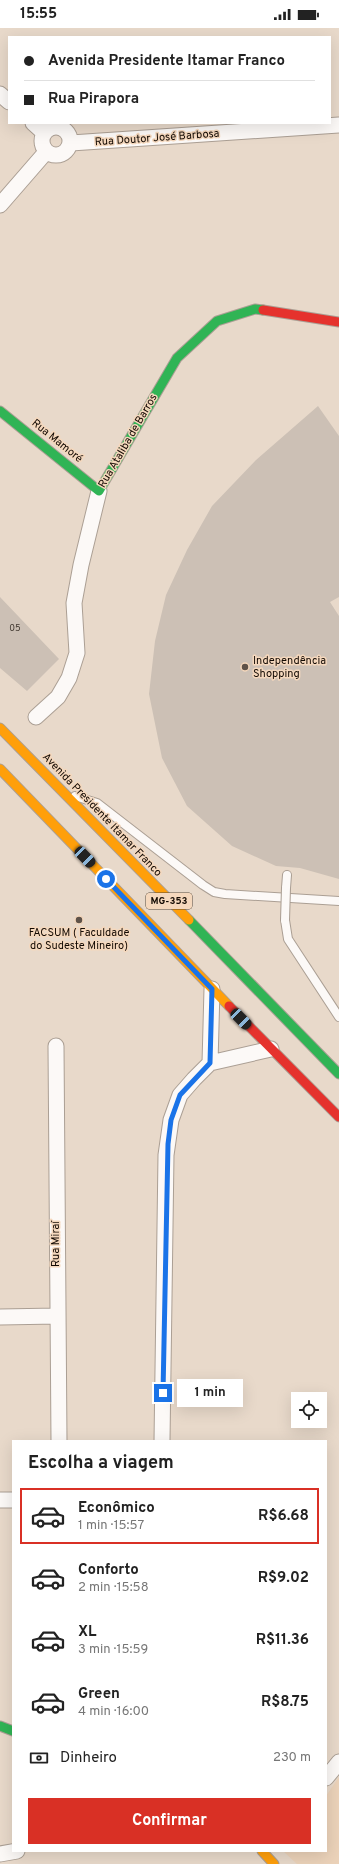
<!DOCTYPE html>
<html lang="pt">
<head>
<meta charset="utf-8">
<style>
	:root { --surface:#fff; --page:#f2f2f2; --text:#222; --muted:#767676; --line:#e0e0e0; --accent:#d93025 }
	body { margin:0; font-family:Overpass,sans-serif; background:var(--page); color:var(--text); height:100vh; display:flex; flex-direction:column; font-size:15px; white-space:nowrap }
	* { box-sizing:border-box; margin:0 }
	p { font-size:13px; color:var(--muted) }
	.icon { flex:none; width:22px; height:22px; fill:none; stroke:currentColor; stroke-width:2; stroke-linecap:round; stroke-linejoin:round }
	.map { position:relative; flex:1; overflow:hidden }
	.sheet { position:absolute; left:12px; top:1412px; width:315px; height:412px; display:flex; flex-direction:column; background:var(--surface); border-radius:0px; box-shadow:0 4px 16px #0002 }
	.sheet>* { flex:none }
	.banner { position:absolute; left:8px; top:8px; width:323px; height:88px; border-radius:0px; box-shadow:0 4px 16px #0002; display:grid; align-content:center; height:88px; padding:0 16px; background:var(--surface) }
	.tools { position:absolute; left:291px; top:1364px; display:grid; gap:8px }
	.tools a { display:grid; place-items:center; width:36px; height:36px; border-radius:0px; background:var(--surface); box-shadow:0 4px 16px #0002; font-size:20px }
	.end { position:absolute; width:18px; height:18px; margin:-9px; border:5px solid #1a73e8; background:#fff; box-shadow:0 0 0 2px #fff }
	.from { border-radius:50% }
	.bubble { position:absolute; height:28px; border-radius:0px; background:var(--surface); box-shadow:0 4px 16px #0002; font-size:13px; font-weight:700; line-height:28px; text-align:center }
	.car { position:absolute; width:12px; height:24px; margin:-12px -6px; border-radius:5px; box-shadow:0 0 3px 1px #0007; background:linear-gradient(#222 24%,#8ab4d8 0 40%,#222 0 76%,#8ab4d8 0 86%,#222 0) }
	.banner b { display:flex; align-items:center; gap:14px; height:38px; font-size:15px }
	.banner b+b { border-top:1px solid var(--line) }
	.banner i { width:10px; height:10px; background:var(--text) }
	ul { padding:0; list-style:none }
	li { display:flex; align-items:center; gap:12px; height:56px; margin:0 8px 6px; padding:0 8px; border:2px solid transparent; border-radius:0px }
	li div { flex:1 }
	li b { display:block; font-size:15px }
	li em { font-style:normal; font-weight:700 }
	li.on { border-color:var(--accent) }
	li>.icon { width:36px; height:36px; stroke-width:1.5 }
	h2 { padding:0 16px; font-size:18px; line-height:48px }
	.pay { display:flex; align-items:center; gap:10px; height:44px; padding:0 16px; font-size:15px }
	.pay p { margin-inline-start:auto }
	.button { display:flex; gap:8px; margin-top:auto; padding:8px 16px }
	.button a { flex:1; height:46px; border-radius:0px; background:var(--accent); color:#fff; font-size:16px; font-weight:700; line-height:46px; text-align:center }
	.status { display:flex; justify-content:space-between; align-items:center; height:28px; padding:0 20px; background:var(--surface); direction:ltr }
	.status svg { height:11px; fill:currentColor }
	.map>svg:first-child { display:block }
</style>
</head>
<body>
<div class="status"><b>15:55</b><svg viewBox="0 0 49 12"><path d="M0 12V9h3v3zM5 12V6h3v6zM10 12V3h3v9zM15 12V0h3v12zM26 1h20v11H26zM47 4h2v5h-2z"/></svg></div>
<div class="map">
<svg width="339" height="1836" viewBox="0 0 339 1836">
	<rect width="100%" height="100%" fill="#e8d9ca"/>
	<path fill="#ebd2b9" d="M339,1749V1836H297L283,1823H326V1768Z"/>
	<path fill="#ccc0b5" d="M318,378L339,408V569L330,574L339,588V851L300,840L276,838L232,818L187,778L162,730L149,666L155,613L166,567L187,522L212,478L256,432Z
		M0,569L59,631L27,663L0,640Z"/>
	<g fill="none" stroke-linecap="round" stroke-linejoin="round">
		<defs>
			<path id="lane" d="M75,768L97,775L203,857L214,864L225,866L339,873
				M286,860L287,847
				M285,892L288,911L339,989"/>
			<path id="street" d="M0,66L9,74
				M33,95L44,105
				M42 113a14 14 0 1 1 28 0a14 14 0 1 1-28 0Z
				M71,115L339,97
				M0,177L46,124
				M36,689L58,669L69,650L77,625L74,575L81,537L99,463
				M56,1018L59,1413
				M210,1035L212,961
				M0,1289L57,1288
				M162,1413L166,1127L171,1092L180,1067L194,1051L210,1035L271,1021
				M0,1472H13
				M326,1750L339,1734
				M0,1826L17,1823"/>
			<path id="fast" d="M0,383L99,463L177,330L217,293L255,281L263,282
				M189,892L339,1046
				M0,1698L13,1703"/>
			<path id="slow" d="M0,700L189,892
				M0,741L229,978
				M262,1823L274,1836"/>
			<path id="jam" d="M263,282L339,294
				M229,978L339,1089"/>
		</defs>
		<use href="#lane" stroke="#ab9f94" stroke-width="10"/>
		<use href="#street" stroke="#ab9f94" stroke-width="17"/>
		<use href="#fast" stroke="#ab9f94" stroke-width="11"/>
		<use href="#slow" stroke="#ab9f94" stroke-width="11"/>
		<use href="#jam" stroke="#ab9f94" stroke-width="11"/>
		<use href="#lane" stroke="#fcf9f7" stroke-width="8"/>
		<use href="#street" stroke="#fcf9f7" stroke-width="15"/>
		<use href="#fast" stroke="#30b455" stroke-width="9"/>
		<use href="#slow" stroke="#ff9f0a" stroke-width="9"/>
		<use href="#jam" stroke="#e5322d" stroke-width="9"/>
		<defs>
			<path id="lane-bridge" d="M285,892L286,860"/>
		</defs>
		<use href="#lane-bridge" stroke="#ab9f94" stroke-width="10" stroke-linecap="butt"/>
		<use href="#lane-bridge" stroke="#fcf9f7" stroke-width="8"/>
	</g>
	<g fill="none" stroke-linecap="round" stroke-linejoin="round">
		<path stroke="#1a73e8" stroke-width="5" d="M106,851L212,961L210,1035L180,1067L171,1092L168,1116L163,1365"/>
	</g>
	<g fill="#5e5249" stroke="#f5d8bd" stroke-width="1.5">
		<circle cx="245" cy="639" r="4"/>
		<circle cx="79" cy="892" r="4"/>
	</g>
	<g text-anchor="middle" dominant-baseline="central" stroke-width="3" stroke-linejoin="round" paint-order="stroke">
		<g font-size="9" fill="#413830">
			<text x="15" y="600">05</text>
		</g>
		<rect fill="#f5d8bd" stroke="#57483b" stroke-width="1" x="146" y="865" width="46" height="16" rx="3"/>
		<g font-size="10" font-weight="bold" fill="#130a03">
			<text x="169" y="873">MG-353</text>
		</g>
		<g font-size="11" fill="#130a03" stroke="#f5d8bd">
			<text transform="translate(157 110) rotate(-4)">Rua Doutor José Barbosa</text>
			<text transform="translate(57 413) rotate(39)">Rua Mamoré</text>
			<text transform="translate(128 413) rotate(-60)">Rua Ataliba de Barros</text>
			<text transform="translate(102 787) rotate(46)">Avenida Presidente Itamar Franco</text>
			<text transform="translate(56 1216) rotate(-90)">Rua Miraí</text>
		</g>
		<g font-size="11" fill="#130a03" stroke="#f5d8bd" text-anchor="start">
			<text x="253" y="633">Independência<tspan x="253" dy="13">Shopping</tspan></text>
			<text x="79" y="905" text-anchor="middle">FACSUM ( Faculdade<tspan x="79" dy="13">do Sudeste Mineiro)</tspan></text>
		</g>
	</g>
</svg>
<div class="tools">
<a><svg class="icon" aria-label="locate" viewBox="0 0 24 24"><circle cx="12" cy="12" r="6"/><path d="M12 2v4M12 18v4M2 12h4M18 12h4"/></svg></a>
</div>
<i class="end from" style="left:106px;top:851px"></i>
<i class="end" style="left:163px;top:1365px"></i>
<div class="bubble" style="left:177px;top:1351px;width:66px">1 min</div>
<i class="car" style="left:85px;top:829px;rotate:136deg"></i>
<i class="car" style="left:241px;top:991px;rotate:135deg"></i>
<div class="banner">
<b><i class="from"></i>Avenida Presidente Itamar Franco</b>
<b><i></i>Rua Pirapora</b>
</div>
<section class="sheet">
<h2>Escolha a viagem</h2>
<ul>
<li class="on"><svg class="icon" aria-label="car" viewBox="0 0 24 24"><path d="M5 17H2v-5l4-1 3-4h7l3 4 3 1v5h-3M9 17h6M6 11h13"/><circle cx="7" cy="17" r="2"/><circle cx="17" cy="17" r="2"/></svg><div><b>Econômico</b><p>1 min · 15:57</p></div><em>R$6.68</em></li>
<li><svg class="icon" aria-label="car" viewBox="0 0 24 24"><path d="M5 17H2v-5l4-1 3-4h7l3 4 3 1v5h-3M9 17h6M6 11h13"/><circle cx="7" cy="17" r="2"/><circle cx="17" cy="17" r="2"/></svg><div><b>Conforto</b><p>2 min · 15:58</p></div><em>R$9.02</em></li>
<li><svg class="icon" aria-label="car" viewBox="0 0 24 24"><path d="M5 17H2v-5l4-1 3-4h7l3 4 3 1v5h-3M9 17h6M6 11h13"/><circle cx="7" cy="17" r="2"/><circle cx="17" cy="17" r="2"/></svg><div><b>XL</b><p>3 min · 15:59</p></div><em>R$11.36</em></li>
<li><svg class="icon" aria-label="car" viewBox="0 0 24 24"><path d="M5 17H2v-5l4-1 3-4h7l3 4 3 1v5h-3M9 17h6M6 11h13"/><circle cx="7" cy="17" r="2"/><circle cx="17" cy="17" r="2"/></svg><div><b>Green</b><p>4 min · 16:00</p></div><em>R$8.75</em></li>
</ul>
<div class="pay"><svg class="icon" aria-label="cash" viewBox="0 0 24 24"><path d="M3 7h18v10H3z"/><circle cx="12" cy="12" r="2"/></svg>Dinheiro<p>230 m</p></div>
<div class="button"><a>Confirmar</a></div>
</section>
</div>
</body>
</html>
